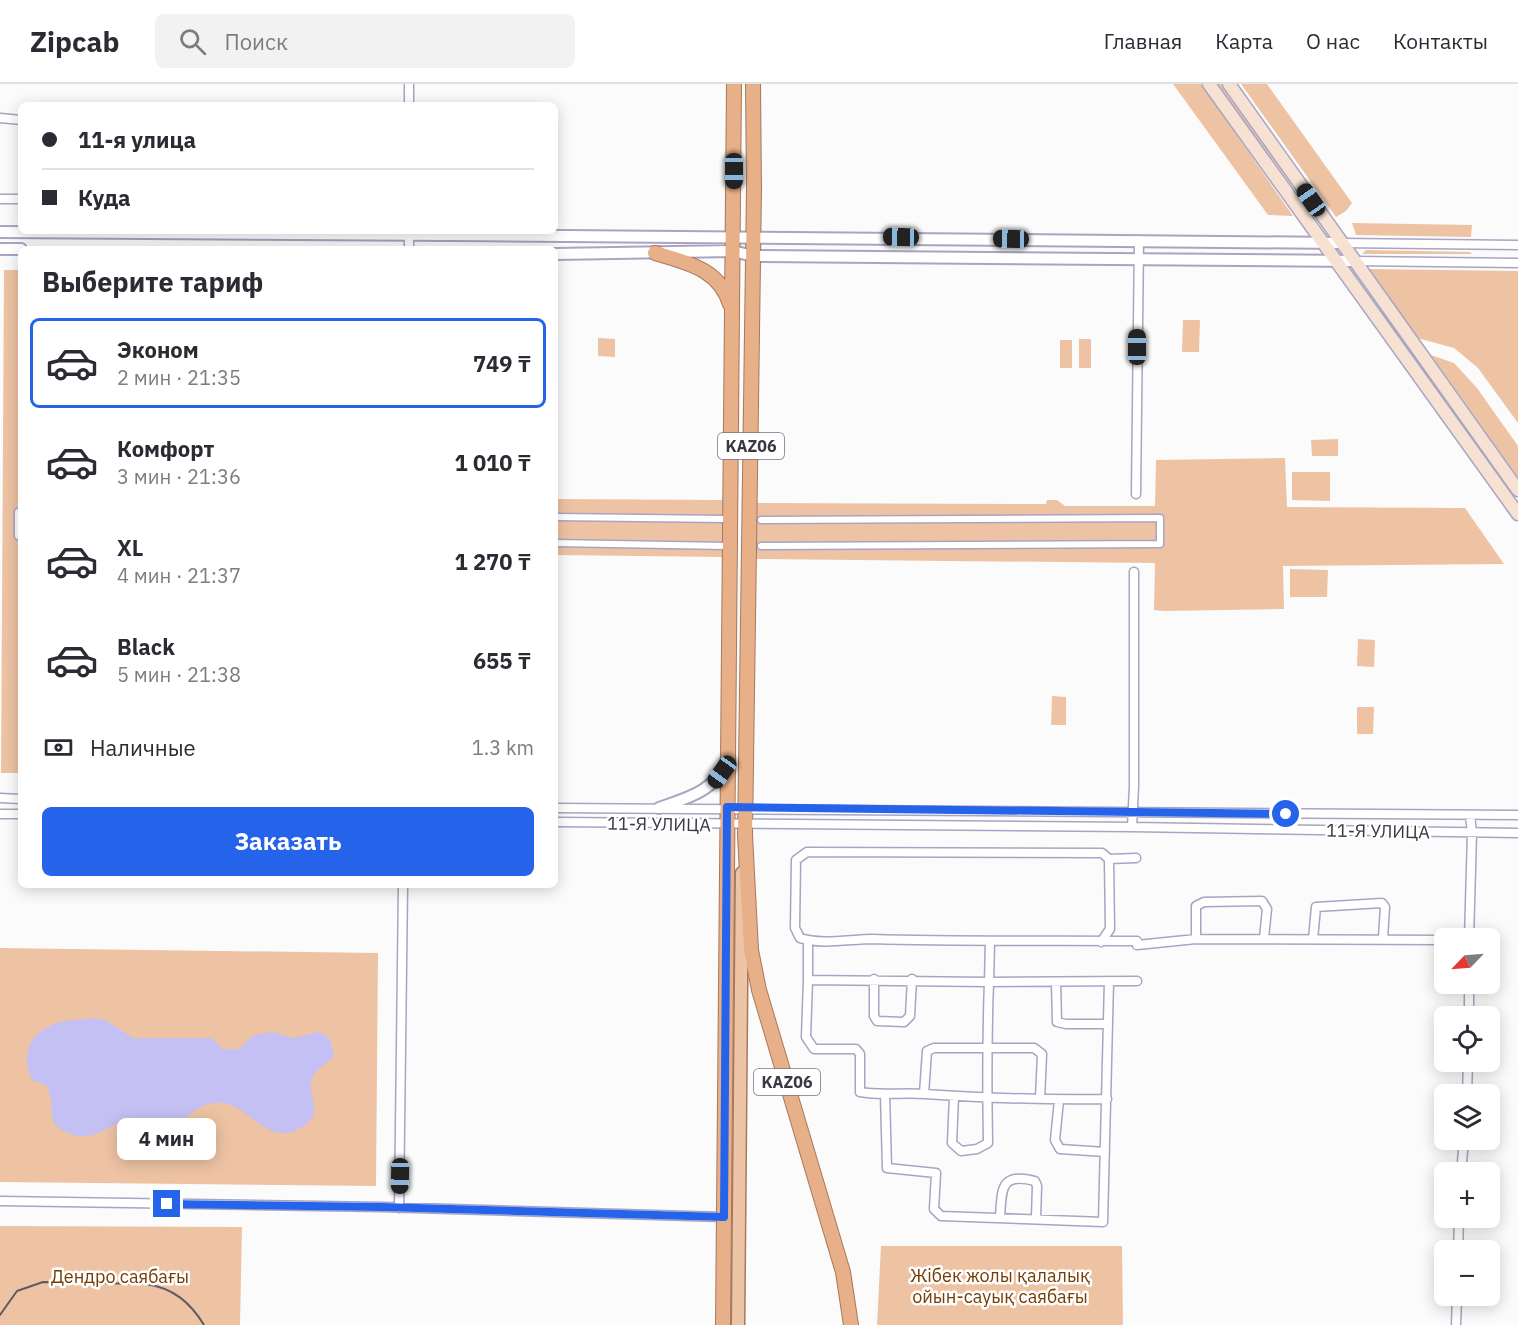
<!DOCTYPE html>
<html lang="ru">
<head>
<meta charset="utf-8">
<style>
	:root { --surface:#fff; --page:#f2f2f3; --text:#2b2b33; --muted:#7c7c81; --line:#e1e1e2; --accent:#2563eb }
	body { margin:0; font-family:"IBM Plex Sans",sans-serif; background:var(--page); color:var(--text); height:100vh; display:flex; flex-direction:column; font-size:22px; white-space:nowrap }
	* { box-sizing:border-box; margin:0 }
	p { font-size:20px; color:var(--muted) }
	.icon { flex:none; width:33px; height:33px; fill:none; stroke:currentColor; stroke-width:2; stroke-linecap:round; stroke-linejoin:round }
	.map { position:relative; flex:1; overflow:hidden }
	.panel { position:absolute; left:18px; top:162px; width:540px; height:642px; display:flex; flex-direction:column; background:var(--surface); border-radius:9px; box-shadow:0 3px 15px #0003 }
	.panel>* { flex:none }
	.hud { position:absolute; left:18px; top:18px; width:540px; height:132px; border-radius:9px; box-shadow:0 3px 15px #0003; display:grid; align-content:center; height:132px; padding:0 24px; background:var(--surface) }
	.needle { width:39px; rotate:245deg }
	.tools { position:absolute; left:1434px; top:844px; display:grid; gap:12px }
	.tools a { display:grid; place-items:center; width:66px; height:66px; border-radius:9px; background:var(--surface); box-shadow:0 3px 15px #0003; font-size:30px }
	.end { position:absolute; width:27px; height:27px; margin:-14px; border:8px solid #2563eb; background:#fff; box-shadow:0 0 0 3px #fff }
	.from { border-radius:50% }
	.bubble { position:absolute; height:42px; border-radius:9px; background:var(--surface); box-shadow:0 3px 15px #0003; font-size:20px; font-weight:800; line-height:42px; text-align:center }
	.car { position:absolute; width:18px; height:36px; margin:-18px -9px; border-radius:8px; box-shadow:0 0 4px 2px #0007; background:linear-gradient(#222 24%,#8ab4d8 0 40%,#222 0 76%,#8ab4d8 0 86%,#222 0) }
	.hud b { display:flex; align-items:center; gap:21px; height:57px; font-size:22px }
	.hud b+b { border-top:2px solid var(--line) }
	.hud i { width:15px; height:15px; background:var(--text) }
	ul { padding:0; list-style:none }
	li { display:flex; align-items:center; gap:18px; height:90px; margin:0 12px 9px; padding:0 12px; border:3px solid transparent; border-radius:9px }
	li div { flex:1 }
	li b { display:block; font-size:22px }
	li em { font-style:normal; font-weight:800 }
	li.current { border-color:var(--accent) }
	li>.icon { width:54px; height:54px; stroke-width:1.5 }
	h2 { padding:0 24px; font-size:27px; line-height:72px }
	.pay { display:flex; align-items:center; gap:15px; height:66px; padding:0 24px; font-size:22px }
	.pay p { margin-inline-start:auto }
	.cta { display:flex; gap:12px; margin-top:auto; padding:12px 24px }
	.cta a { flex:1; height:69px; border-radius:9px; background:var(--accent); color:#fff; font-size:24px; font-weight:800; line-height:69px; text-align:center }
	header { display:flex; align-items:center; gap:36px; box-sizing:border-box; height:84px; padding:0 30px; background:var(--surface); border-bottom:2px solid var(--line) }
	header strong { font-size:28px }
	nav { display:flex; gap:33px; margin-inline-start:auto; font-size:21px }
	.search { width:420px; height:54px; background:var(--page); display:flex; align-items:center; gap:15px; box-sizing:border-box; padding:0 21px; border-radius:9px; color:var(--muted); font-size:22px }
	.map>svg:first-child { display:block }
</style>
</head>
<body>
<header>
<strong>Zipcab</strong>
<div class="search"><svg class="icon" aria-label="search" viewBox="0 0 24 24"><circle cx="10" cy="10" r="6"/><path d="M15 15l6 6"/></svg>Поиск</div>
<nav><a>Главная</a><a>Карта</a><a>О нас</a><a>Контакты</a></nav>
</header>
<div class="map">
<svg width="1518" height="1241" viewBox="0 0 1518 1241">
	<rect width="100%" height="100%" fill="#fbfbfb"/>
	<path fill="#eec3a4" d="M1173,0H1201L1293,132L1268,131Z
		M1217,0H1223L1314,128L1313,131Z
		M1241,0H1267L1352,119L1346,127L1336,133Z
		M1352,139L1472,141L1471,153L1356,151Z
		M1366,166L1470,168L1472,170H1362Z
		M1369,185L1518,187V339L1478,284L1454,264L1417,254Z
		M4,186H21V689H1Z
		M1183,236H1200L1199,268H1182Z
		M598,254L615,255V273L598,272Z
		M1079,255H1091V284H1079Z
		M1060,256H1072V284H1060Z
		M1431,271L1454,279L1477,304L1518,362V393Z
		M1338,355V372H1312L1311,356Z
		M1285,374L1287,423L1465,424L1504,480L1283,482L1284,525L1164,527L1154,526L1155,479L756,475L753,419L1046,420L1047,416H1057L1065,422H1155L1156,376Z
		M1292,388H1330V417L1292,416Z
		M555,415L724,416L723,473L555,471Z
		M1290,485L1328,486L1327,513H1290Z
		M1358,555L1375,556L1374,583L1357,582Z
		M1052,612L1066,613V641H1051Z
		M1357,623H1374L1373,650H1357Z
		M0,864L378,869L376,1102L0,1098Z
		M0,1142L242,1143L240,1241H0Z
		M881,1162H1122L1123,1241H877Z"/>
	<path fill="#c4c0f3" d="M96,934L107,937L133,954H212L223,965H239L251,953L259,950L273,948L293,954L320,948L330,955L334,972C328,979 319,983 314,991C303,1007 326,1027 305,1041C264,1069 251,1015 215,1019C194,1021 189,1036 172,1041C152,1047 148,1032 133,1034C113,1037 95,1058 73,1051C40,1039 59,1026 46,1001L32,996C20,970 29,949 57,939C68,935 84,936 96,934Z"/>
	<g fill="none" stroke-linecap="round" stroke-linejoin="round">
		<defs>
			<path id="pedestrian" d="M21,428H18V452H21
				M555,433L726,435
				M555,459L726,462
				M761,462L1160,460V434L761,436"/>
			<path id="minor" d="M409,0V21
				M0,34L21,36
				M0,115H21
				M1341,159L1518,161
				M409,165V147
				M1355,177L1518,179
				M1136,410L1139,156
				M0,714L21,715
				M555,724L1518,731
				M0,730H21
				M555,738L1132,743L1518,749
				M1132,743L1134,702V488
				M1109,775L1136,774
				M1196,855V822L1204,818L1262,817L1267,825L1264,854
				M1313,855L1316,823L1382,819L1385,823L1383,854
				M1469,855L1472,749L1470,731
				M808,856V896
				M990,858L989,898L1137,897
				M1101,858L1110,845L1109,775L1102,769L807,768L796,776L795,844L800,854C821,861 851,855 873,855C961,858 1049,856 1137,857
				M1137,861L1196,855L1443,856
				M874,895V932L877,937L904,938L910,932L912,895
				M1056,898L1057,938L1066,940H1107
				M1469,900V933
				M885,1010L887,1084L936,1089L934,1125L941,1132L1103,1138L1109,897
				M924,1010L927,967L934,964H1034L1042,970L1040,1015
				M1467,1011L1468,978
				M954,1012L952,1059L961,1067L977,1065L988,1059C987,1005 987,952 989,898L808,896L806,953L814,965H856L860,970V1008C882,1012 904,1008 925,1010C986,1014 1046,1016 1107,1015
				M1059,1016L1055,1056L1060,1065L1105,1068
				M1461,1089L1464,1056
				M0,1117L382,1123L724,1133
				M399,1124L403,801
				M1000,1133C1002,1105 1000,1088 1035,1097L1037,1102L1036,1134
				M1458,1167L1459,1134
				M1456,1241L1457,1212"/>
			<path id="tertiary" d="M0,148C447,152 894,152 1341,159
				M0,165H21
				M555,170L733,167L753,172L1355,177
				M659,724C687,714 716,707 726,677"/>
			<path id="secondary" d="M1209,0L1518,430
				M1229,0L1518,406"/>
			<path id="primary" d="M738,1241L742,789"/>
			<path id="trunk" d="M753,0L754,105L745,751L751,866L759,906L843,1188L851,1241
				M655,169C688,179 719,185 730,220
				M723,1241L734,0"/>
		</defs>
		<use href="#pedestrian" stroke="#a7a5c2" stroke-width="9"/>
		<use href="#minor" stroke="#a7a5c2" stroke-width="11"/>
		<use href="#tertiary" stroke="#a7a5c2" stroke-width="14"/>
		<use href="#secondary" stroke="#a7a5c2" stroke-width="15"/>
		<use href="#primary" stroke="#a6795d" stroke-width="15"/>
		<use href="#trunk" stroke="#a6795d" stroke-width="16"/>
		<use href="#pedestrian" stroke="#fff" stroke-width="6"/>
		<use href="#minor" stroke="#fff" stroke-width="8"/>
		<use href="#tertiary" stroke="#fff" stroke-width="10"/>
		<use href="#secondary" stroke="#f6e1d2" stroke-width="12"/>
		<use href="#primary" stroke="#edc4a6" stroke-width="12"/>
		<use href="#trunk" stroke="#e7b088" stroke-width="14"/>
		<path stroke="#5d5c66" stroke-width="2" d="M0,1231L17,1207L43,1198L146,1200C173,1204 190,1218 204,1241"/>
	</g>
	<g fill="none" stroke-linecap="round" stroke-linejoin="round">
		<path stroke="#2563eb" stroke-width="8" d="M167,1120L382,1123L724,1133L727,723L1286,730"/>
	</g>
	<g text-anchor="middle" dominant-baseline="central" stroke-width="5" stroke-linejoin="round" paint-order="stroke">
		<g fill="#fff" stroke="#74747c" stroke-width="1.5">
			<rect x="718" y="349" width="66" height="26" rx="4.5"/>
			<rect x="754" y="985" width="66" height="26" rx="4.5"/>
		</g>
		<g font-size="16" font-weight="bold" fill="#393844">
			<text x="751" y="362">KАZ06</text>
			<text x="787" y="998">KАZ06</text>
		</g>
		<g font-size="18" fill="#393844" stroke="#fff">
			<text transform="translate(659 740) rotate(1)">11-Я УЛИЦА</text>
			<text transform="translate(1378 747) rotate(1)">11-Я УЛИЦА</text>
		</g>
		<g font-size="18" fill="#753c03" stroke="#fff">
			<text x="1000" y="1191">Жібек жолы қалалық<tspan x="1000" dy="21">ойын-сауық саябағы</tspan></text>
			<text x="120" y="1192">Дендро саябағы</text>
		</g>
	</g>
</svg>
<div class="tools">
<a><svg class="needle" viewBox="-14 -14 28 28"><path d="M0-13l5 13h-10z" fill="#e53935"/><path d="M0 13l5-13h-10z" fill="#7c7c81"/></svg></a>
<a><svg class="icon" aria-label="locate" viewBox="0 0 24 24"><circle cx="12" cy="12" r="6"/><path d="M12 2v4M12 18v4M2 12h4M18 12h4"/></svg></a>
<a><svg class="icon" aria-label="layers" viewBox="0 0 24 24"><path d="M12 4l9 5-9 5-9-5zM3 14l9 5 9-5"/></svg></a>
<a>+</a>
<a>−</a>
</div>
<i class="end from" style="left:1286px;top:730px"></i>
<i class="end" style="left:167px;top:1120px"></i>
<div class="bubble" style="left:117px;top:1034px;width:99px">4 мин</div>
<i class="car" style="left:734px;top:87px;rotate:180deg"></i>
<i class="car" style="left:1311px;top:116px;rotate:325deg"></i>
<i class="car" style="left:901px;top:153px;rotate:271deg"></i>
<i class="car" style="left:1011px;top:155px;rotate:271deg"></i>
<i class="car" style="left:1137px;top:263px;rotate:0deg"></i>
<i class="car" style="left:722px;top:688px;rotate:216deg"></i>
<i class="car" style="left:400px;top:1092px;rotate:181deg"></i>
<div class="hud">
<b><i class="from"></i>11-я улица</b>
<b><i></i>Куда</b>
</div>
<section class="panel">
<h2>Выберите тариф</h2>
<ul>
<li class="current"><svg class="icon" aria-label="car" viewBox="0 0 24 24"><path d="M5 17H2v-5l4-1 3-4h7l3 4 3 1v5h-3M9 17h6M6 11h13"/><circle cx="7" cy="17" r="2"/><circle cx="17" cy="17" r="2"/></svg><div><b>Эконом</b><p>2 мин · 21:35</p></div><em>749 ₸</em></li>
<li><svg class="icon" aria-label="car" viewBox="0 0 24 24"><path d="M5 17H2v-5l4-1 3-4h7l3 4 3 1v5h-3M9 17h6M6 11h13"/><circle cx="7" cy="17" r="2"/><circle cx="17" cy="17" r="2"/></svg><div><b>Комфорт</b><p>3 мин · 21:36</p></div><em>1 010 ₸</em></li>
<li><svg class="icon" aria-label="car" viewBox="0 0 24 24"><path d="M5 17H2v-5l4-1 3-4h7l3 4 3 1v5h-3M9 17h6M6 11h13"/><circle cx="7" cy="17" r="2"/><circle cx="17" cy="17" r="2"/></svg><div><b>XL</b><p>4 мин · 21:37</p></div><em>1 270 ₸</em></li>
<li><svg class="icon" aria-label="car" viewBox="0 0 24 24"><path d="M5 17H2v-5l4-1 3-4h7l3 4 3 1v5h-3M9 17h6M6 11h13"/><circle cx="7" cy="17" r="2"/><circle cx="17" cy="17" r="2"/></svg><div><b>Black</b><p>5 мин · 21:38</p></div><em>655 ₸</em></li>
</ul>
<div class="pay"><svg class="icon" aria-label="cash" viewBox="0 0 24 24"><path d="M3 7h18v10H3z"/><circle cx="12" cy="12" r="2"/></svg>Наличные<p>1.3 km</p></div>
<div class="cta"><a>Заказать</a></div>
</section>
</div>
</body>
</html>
